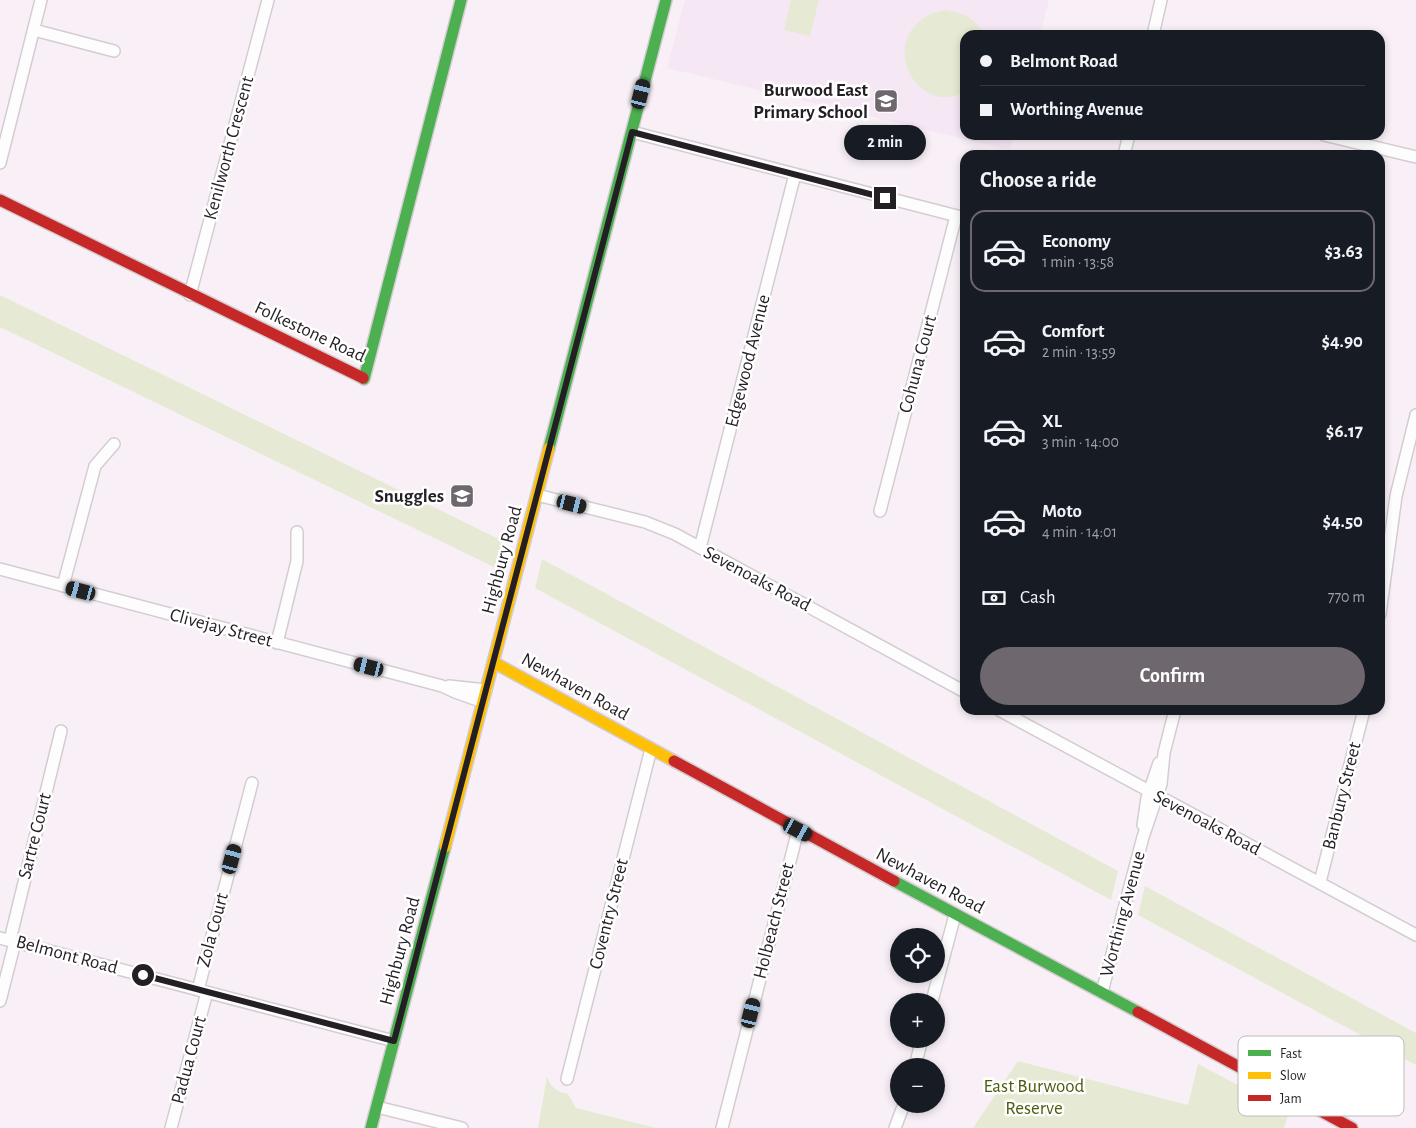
<!DOCTYPE html>
<html lang="en">
<head>
<meta charset="utf-8">
<style>
	:root { --surface:#171b24; --page:#242831; --text:#f1f3f6; --muted:#9ea1a6; --line:#363941; --accent:#6e686e }
	body { margin:0; font-family:"Alegreya Sans",sans-serif; background:var(--page); color:var(--text); height:100vh; display:flex; flex-direction:column; font-size:19px; white-space:nowrap }
	* { box-sizing:border-box; margin:0 }
	p { font-size:16px; color:var(--muted) }
	.icon { flex:none; width:28px; height:28px; fill:none; stroke:currentColor; stroke-width:2; stroke-linecap:round; stroke-linejoin:round }
	.map { position:relative; flex:1; overflow:hidden }
	.side { position:absolute; left:960px; top:150px; width:425px; height:565px; display:flex; flex-direction:column; background:var(--surface); border-radius:15px; box-shadow:0 2px 8px #0003 }
	.side>* { flex:none }
	.banner { position:absolute; left:960px; top:30px; width:425px; height:110px; border-radius:15px; box-shadow:0 2px 8px #0003; display:grid; align-content:center; height:110px; padding:0 20px; background:var(--surface) }
	.controls { position:absolute; left:890px; top:928px; display:grid; gap:10px }
	.controls a { display:grid; place-items:center; width:55px; height:55px; border-radius:50%; background:var(--surface); box-shadow:0 2px 8px #0003; font-size:25px }
	.end { position:absolute; width:22px; height:22px; margin:-11px; border:6px solid #241f24; background:#fff; box-shadow:0 0 0 2px #fff }
	.from { border-radius:50% }
	.bubble { position:absolute; height:35px; border-radius:18px; background:var(--surface); box-shadow:0 2px 8px #0003; font-size:16px; font-weight:600; line-height:35px; text-align:center }
	.car { position:absolute; width:15px; height:30px; margin:-15px -8px; border-radius:6px; box-shadow:0 0 4px 1px #0007; background:linear-gradient(#222 24%,#8ab4d8 0 40%,#222 0 76%,#8ab4d8 0 86%,#222 0) }
	.banner b { display:flex; align-items:center; gap:18px; height:48px; font-size:19px }
	.banner b+b { border-top:1px solid var(--line) }
	.banner i { width:12px; height:12px; background:var(--text) }
	ul { padding:0; list-style:none }
	li { display:flex; align-items:center; gap:15px; height:82px; margin:0 10px 8px; padding:0 10px; border:2px solid transparent; border-radius:15px }
	li div { flex:1 }
	li b { display:block; font-size:19px }
	li em { font-style:normal; font-weight:600 }
	li.selected { border-color:var(--accent) }
	li>.icon { width:45px; height:45px; stroke-width:1.5 }
	h2 { padding:0 20px; font-size:22px; line-height:60px }
	.pay { display:flex; align-items:center; gap:12px; height:55px; padding:0 20px; font-size:19px }
	.pay p { margin-inline-start:auto }
	.cta { display:flex; gap:10px; margin-top:auto; padding:10px 20px }
	.cta a { flex:1; height:58px; border-radius:30px; background:var(--accent); color:#fff; font-size:20px; font-weight:600; line-height:58px; text-align:center }
	.map>svg:first-child { display:block }
</style>
</head>
<body>
<div class="map">
<svg width="1416" height="1128" viewBox="0 0 1416 1128">
	<rect width="100%" height="100%" fill="#f8f0f6"/>
	<path fill="#f6e7f4" d="M685,0H1049L1040,35H965V135H1014L1010,150L667,68Z"/>
	<path fill="#e6ead4" d="M791,0H819L810,36L784,30Z
		M945,10C966,14 974,17 985,35H965V92C918,117 878,44 927,16C932,12 939,12 945,10Z
		M0,295L505,542L498,569L0,327Z
		M542,559L1118,871L1111,900L535,588Z
		M1145,886L1416,1033V1065L1138,915Z
		M1018,1061L1188,1105L1198,1064L1289,1112L1284,1128H973Z
		M547,1076C550,1087 557,1092 568,1094L576,1108L656,1128H538Z"/>
	<g fill="none" stroke-linecap="round" stroke-linejoin="round">
		<defs>
			<path id="street" d="M34,30L114,51
				M1153,35L1161,0
				M632,132L965,218
				M1324,135L1416,157
				M1124,155L1129,135
				M0,163L41,0
				M190,295L268,0
				M537,495L645,522L675,534L965,692
				M880,511L956,216
				M700,548L795,174
				M0,569L442,686L455,692L483,702
				M63,586L95,466L114,444
				M1380,614L1396,496L1416,415
				M277,643L297,561V532
				M449,686L486,690
				M999,710L1416,935
				M1143,825L1147,798L1159,763
				M1320,882L1364,710
				M0,938L394,1041
				M10,940L61,731
				M198,990L252,783
				M1102,992L1143,837L1161,784L1164,753L1175,710
				M0,1001L15,942
				M932,1001L955,915
				M915,1066L922,1039
				M567,1079L651,749
				M377,1107L462,1128
				M171,1128L207,992
				M722,1128L798,830
				M895,1128L904,1104"/>
			<path id="fast" d="M363,378L364,379L461,0
				M549,448L666,0
				M894,881L1138,1012
				M371,1128L445,847"/>
			<path id="slow" d="M493,662L674,761
				M445,847L549,448"/>
			<path id="jam" d="M0,200L363,378
				M674,761L894,881
				M1138,1012L1352,1128"/>
		</defs>
		<use href="#street" stroke="#d3cdd2" stroke-width="14"/>
		<use href="#fast" stroke="#d3cdd2" stroke-width="14"/>
		<use href="#slow" stroke="#d3cdd2" stroke-width="14"/>
		<use href="#jam" stroke="#d3cdd2" stroke-width="14"/>
		<use href="#street" stroke="#fefdfe" stroke-width="11"/>
		<use href="#fast" stroke="#4caf50" stroke-width="11"/>
		<use href="#slow" stroke="#ffc107" stroke-width="11"/>
		<use href="#jam" stroke="#c62828" stroke-width="11"/>
	</g>
	<g fill="none" stroke-linecap="round" stroke-linejoin="round">
		<path stroke="#241f24" stroke-width="6" d="M143,975L394,1041L632,132L885,198"/>
	</g>
	<defs>
		<symbol id="school-square" viewBox="-11 -11 22 22"><rect x="-9" y="-9" width="18" height="18" rx="4" fill="#6e686e" stroke="#fff"/><path d="M0-5L7-2L0 1L-7-2ZM-4 1L0 2.5L4 1V4Q0 6-4 4Z" fill="#fff"/></symbol>
	</defs>
	<g fill-rule="evenodd">
		<use href="#school-square" x="872" y="87" width="28" height="28"/>
		<use href="#school-square" x="448" y="482" width="28" height="28"/>
	</g>
	<g text-anchor="middle" dominant-baseline="central" stroke-width="5" stroke-linejoin="round" paint-order="stroke">
		<g font-size="19" font-weight="bold" fill="#241f24" stroke="#fff" text-anchor="end">
			<text x="868" y="90">Burwood East<tspan x="868" dy="22">Primary School</tspan></text>
			<text x="444" y="496">Snuggles</text>
		</g>
		<g font-size="19" fill="#241f24" stroke="#fff">
			<text transform="translate(229 148) rotate(-75)">Kenilworth Crescent</text>
			<text transform="translate(310 332) rotate(25)">Folkestone Road</text>
			<text transform="translate(748 361) rotate(-76)">Edgewood Avenue</text>
			<text transform="translate(918 364) rotate(-75)">Cohuna Court</text>
			<text transform="translate(502 560) rotate(-75)">Highbury Road</text>
			<text transform="translate(757 579) rotate(28)">Sevenoaks Road</text>
			<text transform="translate(221 628) rotate(15)">Clivejay Street</text>
			<text transform="translate(575 687) rotate(29)">Newhaven Road</text>
			<text transform="translate(1342 796) rotate(-76)">Banbury Street</text>
			<text transform="translate(1207 823) rotate(28)">Sevenoaks Road</text>
			<text transform="translate(35 836) rotate(-76)">Sartre Court</text>
			<text transform="translate(930 881) rotate(28)">Newhaven Road</text>
			<text transform="translate(609 914) rotate(-76)">Coventry Street</text>
			<text transform="translate(1123 914) rotate(-75)">Worthing Avenue</text>
			<text transform="translate(774 921) rotate(-76)">Holbeach Street</text>
			<text transform="translate(213 930) rotate(-75)">Zola Court</text>
			<text transform="translate(400 951) rotate(-75)">Highbury Road</text>
			<text transform="translate(67 955) rotate(15)">Belmont Road</text>
			<text transform="translate(189 1060) rotate(-75)">Padua Court</text>
		</g>
		<g font-size="19" fill="#4b5e0e" stroke="#fff">
			<text x="1034" y="1086">East Burwood<tspan x="1034" dy="22">Reserve</tspan></text>
		</g>
	</g>
	<rect x="1238" y="1036" width="166" height="80" rx="8" fill="#fff" stroke="#bdbcbd" stroke-width="1"/>
	<rect x="1248" y="1050" width="23" height="6" fill="#4caf50"/>
	<rect x="1248" y="1072" width="23" height="7" fill="#ffc107"/>
	<rect x="1248" y="1095" width="23" height="6" fill="#c62828"/>
	<g font-size="14" fill="#241f24">
		<text x="1280" y="1058">Fast</text>
		<text x="1280" y="1080">Slow</text>
		<text x="1280" y="1103">Jam</text>
	</g>
</svg>
<div class="controls">
<a><svg class="icon" aria-label="locate" viewBox="0 0 24 24"><circle cx="12" cy="12" r="6"/><path d="M12 2v4M12 18v4M2 12h4M18 12h4"/></svg></a>
<a>+</a>
<a>−</a>
</div>
<i class="end from" style="left:143px;top:975px"></i>
<i class="end" style="left:885px;top:198px"></i>
<div class="bubble" style="left:844px;top:125px;width:82px">2 min</div>
<i class="car" style="left:641px;top:94px;rotate:14deg"></i>
<i class="car" style="left:572px;top:504px;rotate:104deg"></i>
<i class="car" style="left:81px;top:591px;rotate:285deg"></i>
<i class="car" style="left:369px;top:667px;rotate:284deg"></i>
<i class="car" style="left:798px;top:830px;rotate:118deg"></i>
<i class="car" style="left:232px;top:859px;rotate:15deg"></i>
<i class="car" style="left:751px;top:1013px;rotate:14deg"></i>
<div class="banner">
<b><i class="from"></i>Belmont Road</b>
<b><i></i>Worthing Avenue</b>
</div>
<section class="side">
<h2>Choose a ride</h2>
<ul>
<li class="selected"><svg class="icon" aria-label="car" viewBox="0 0 24 24"><path d="M5 17H2v-5l4-1 3-4h7l3 4 3 1v5h-3M9 17h6M6 11h13"/><circle cx="7" cy="17" r="2"/><circle cx="17" cy="17" r="2"/></svg><div><b>Economy</b><p>1 min · 13:58</p></div><em>$3.63</em></li>
<li><svg class="icon" aria-label="car" viewBox="0 0 24 24"><path d="M5 17H2v-5l4-1 3-4h7l3 4 3 1v5h-3M9 17h6M6 11h13"/><circle cx="7" cy="17" r="2"/><circle cx="17" cy="17" r="2"/></svg><div><b>Comfort</b><p>2 min · 13:59</p></div><em>$4.90</em></li>
<li><svg class="icon" aria-label="car" viewBox="0 0 24 24"><path d="M5 17H2v-5l4-1 3-4h7l3 4 3 1v5h-3M9 17h6M6 11h13"/><circle cx="7" cy="17" r="2"/><circle cx="17" cy="17" r="2"/></svg><div><b>XL</b><p>3 min · 14:00</p></div><em>$6.17</em></li>
<li><svg class="icon" aria-label="car" viewBox="0 0 24 24"><path d="M5 17H2v-5l4-1 3-4h7l3 4 3 1v5h-3M9 17h6M6 11h13"/><circle cx="7" cy="17" r="2"/><circle cx="17" cy="17" r="2"/></svg><div><b>Moto</b><p>4 min · 14:01</p></div><em>$4.50</em></li>
</ul>
<div class="pay"><svg class="icon" aria-label="cash" viewBox="0 0 24 24"><path d="M3 7h18v10H3z"/><circle cx="12" cy="12" r="2"/></svg>Cash<p>770 m</p></div>
<div class="cta"><a>Confirm</a></div>
</section>
</div>
</body>
</html>
